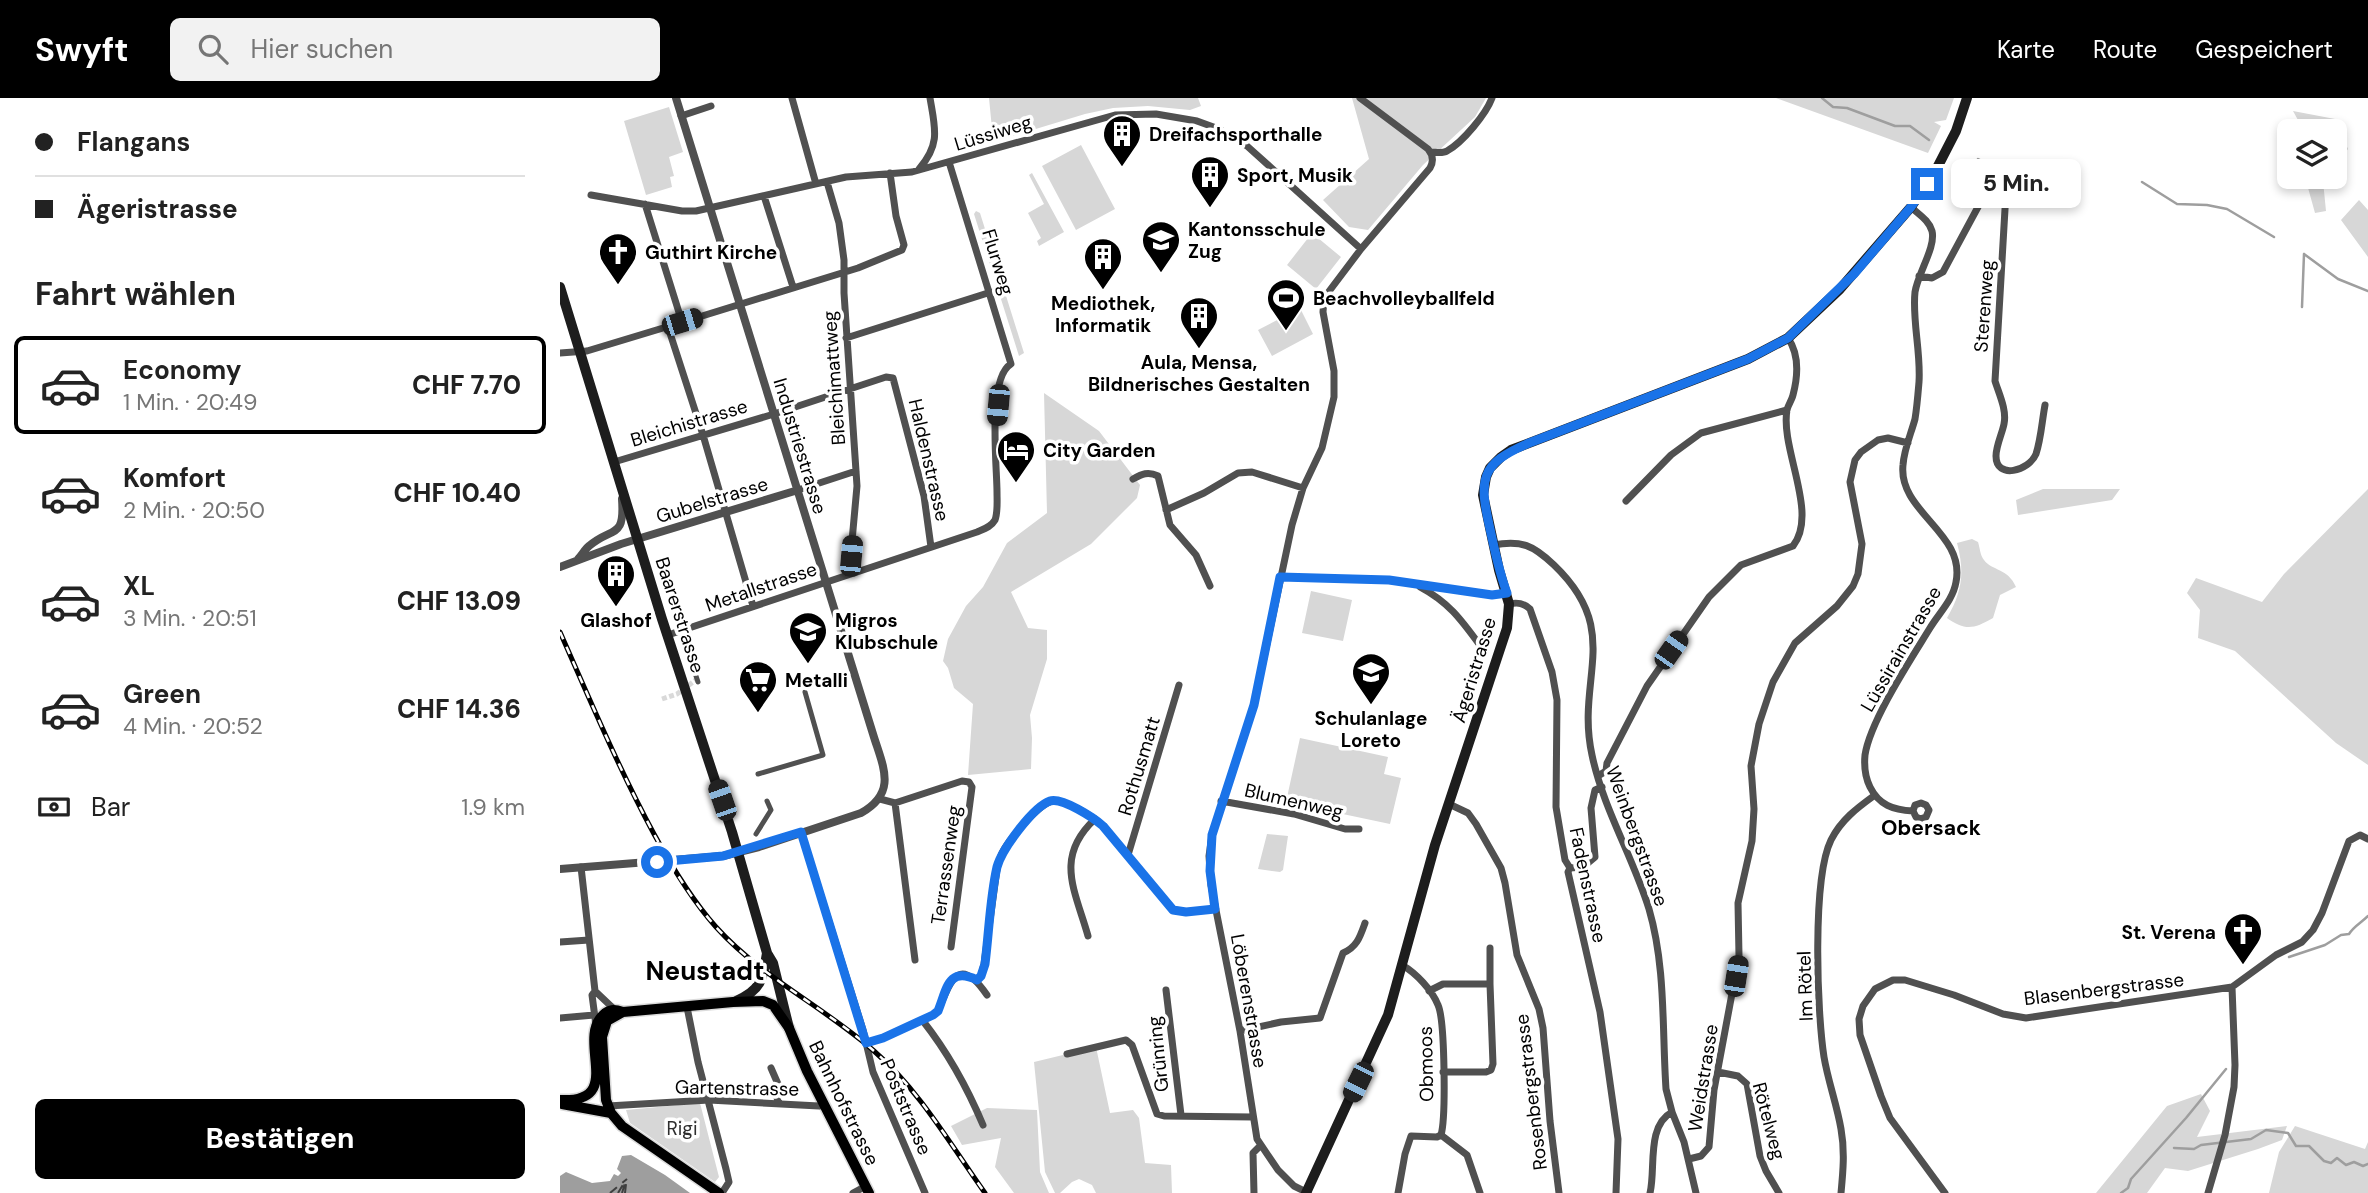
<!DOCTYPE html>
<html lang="de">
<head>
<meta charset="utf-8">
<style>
	:root { --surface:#fff; --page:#f2f2f2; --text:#222; --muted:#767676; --line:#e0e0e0; --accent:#000 }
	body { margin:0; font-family:"DM Sans",sans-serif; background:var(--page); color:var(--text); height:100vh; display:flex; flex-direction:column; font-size:26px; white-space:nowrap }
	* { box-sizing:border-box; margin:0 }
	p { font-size:23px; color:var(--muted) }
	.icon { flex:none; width:38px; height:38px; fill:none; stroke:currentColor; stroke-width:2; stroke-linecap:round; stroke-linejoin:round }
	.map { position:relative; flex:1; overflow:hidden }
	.details { display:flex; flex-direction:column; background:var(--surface); width:560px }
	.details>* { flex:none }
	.banner { display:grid; align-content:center; height:154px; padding:0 35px; background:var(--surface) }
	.tools { position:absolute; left:1717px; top:21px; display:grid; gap:14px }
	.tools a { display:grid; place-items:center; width:70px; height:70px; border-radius:10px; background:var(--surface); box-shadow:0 4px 10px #0003; font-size:35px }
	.end { position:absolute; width:32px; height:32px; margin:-16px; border:9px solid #1a73e8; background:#fff; box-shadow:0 0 0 4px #fff }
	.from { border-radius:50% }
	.bubble { position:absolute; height:49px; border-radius:10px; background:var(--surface); box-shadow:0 4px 10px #0003; font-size:23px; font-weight:800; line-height:49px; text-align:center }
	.car { position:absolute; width:21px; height:42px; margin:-21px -10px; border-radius:9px; box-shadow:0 0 5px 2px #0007; background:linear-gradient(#222 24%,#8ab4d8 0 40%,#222 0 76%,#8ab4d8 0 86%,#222 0) }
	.banner b { display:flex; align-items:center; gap:24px; height:66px; font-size:26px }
	.banner b+b { border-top:2px solid var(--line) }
	.banner i { width:18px; height:18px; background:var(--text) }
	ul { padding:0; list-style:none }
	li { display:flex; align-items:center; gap:21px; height:98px; margin:0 14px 10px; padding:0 21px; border:4px solid transparent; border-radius:10px }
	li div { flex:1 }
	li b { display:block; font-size:26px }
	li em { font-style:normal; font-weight:800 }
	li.selected { border-color:var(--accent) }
	li>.icon { width:63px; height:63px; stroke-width:1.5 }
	h2 { padding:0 35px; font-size:32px; line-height:84px }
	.pay { display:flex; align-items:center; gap:18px; height:77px; padding:0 35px; font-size:26px }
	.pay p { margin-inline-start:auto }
	.button { display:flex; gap:14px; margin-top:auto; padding:14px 35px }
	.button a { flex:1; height:80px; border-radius:10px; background:var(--accent); color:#fff; font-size:28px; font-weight:800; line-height:80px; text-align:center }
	header { display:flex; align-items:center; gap:42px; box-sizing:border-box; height:98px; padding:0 35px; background:var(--accent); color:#fff }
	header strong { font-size:33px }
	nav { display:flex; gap:38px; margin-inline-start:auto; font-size:24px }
	.search { width:490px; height:63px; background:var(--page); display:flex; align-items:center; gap:18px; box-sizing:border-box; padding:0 24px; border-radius:10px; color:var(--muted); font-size:26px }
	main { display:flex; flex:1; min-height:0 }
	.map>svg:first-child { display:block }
</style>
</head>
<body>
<header>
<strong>Swyft</strong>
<div class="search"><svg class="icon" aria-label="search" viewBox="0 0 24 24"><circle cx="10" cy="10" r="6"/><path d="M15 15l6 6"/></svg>Hier suchen</div>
<nav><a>Karte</a><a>Route</a><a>Gespeichert</a></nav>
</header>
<main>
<section class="details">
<div class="banner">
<b><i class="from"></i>Flangans</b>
<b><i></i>Ägeristrasse</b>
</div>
<h2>Fahrt wählen</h2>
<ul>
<li class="selected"><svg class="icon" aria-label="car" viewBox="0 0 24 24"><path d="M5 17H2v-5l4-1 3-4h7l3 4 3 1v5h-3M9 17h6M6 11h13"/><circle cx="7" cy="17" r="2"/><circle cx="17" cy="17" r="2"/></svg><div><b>Economy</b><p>1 Min. · 20:49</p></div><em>CHF 7.70</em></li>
<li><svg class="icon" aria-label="car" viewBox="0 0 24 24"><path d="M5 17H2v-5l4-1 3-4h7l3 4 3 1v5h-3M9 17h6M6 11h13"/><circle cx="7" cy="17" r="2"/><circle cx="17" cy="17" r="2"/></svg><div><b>Komfort</b><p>2 Min. · 20:50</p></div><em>CHF 10.40</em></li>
<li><svg class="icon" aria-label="car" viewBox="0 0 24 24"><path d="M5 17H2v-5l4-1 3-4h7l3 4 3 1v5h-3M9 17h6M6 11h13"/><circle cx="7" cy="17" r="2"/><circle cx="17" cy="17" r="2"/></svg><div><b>XL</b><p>3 Min. · 20:51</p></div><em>CHF 13.09</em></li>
<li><svg class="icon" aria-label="car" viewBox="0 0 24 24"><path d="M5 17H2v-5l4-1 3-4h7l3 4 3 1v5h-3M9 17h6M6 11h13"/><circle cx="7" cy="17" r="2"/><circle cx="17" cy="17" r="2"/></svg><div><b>Green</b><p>4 Min. · 20:52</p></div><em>CHF 14.36</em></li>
</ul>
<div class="pay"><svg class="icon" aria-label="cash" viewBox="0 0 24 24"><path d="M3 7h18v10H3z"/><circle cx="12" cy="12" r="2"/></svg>Bar<p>1.9 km</p></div>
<div class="button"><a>Bestätigen</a></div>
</section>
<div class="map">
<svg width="1808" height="1095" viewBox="0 0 1808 1095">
	<rect width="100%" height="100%" fill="#fff"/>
	<path fill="#d7d7d7" d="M429,0H638L641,8L630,12L588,8L553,10L525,16L436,43L433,41Z
		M792,0H926L915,19L863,67L808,132L789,129L763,102L809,61Z
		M1216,0H1394L1386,22L1374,24L1381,28L1368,55Z
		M109,9L123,54L109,59L114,78L110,79L112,89L86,97L64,23Z
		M1733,13L1775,21L1788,51L1775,68L1774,33H1744Z
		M521,47L555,111L516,132L482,68Z
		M472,75L504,134L479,148L477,143L481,140L468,115L484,106L469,77Z
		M1745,79H1766L1763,83L1766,113L1755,115Z
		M1799,102L1808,112V159L1781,122Z
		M416,113L420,115L464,255L459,258L414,116Z
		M752,135L781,159L756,191L727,167Z
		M740,210L753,236L712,258L698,232Z
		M484,295L539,333L580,387L577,400L531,446L451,494L468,530L487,532V561L470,617L472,640L471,671L408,677L413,606L394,590L388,570L383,563L388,541L406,508L423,489L447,445L487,415Z
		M1483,391H1560L1552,402L1458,417L1456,402Z
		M1808,391V667L1776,645L1675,553L1638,540L1640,512L1627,495L1636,480L1702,504L1724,476Z
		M1412,441L1418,444C1420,450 1420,457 1424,462C1432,473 1448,470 1456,489L1440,497L1433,520C1414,531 1405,533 1387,520C1402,494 1405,475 1397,445Z
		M751,493L792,502L783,543L742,535Z
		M740,640L828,659L824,676L841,680L830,726L726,704Z
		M707,736L728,738L723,772L720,774L698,771Z
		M536,949L550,1015L573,1012L579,1020L585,1065L611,1067L612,1095H536L532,1087L519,1081L512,1084L500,1095H495L485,1074L474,964Z
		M1641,996L1650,1013L1637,1039L1727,1028L1722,1042L1698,1051L1628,1073L1605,1070L1587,1095H1536L1607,1008Z
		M140,1005L159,1079L155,1084L70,1025L66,1012Z
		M427,1010L477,1012L480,1074L489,1095H454L435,1069L441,1040L402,1047L391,1028Z
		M1735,1028L1805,1051L1808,1044V1095H1709L1719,1054Z"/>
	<path fill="#9e9e9e" d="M71,1057L105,1077L130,1095H0V1078L6,1074L32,1085L50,1083L54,1076L58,1078L61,1075L57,1071L62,1058Z"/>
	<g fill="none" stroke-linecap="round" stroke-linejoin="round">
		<path stroke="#9e9e9e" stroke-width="2.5" d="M1262,0L1273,9L1287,10L1335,28H1350L1369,42
			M1418,61L1455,80L1485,86
			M1582,84L1617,106L1647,107L1667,111L1714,139
			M1744,156L1778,181L1808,193
			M1742,209L1744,156
			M1729,859L1765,847L1781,837L1789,836C1794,828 1801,825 1808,818
			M1614,1050L1634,1051L1641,1047L1691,1041L1706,1032L1728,1035L1736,1048H1749L1764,1063L1771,1065L1777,1060L1786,1067L1794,1064L1803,1068L1808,1066
			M1561,1095L1568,1090L1571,1081L1626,1020L1666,971"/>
		<path stroke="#3f3f3f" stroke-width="2" stroke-dasharray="9 7" stroke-linecap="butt" d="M50,1095L67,1081
			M58,1095L64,1085
			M62,1095L66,1082
			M65,1095L66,1086"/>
		<path stroke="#d9d9d9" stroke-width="5" stroke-dasharray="5 2.5" stroke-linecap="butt" d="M102,601L117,596L137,581"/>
		<defs>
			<path id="primary" d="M63,914L47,923L42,939L46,1002L51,1015L62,1028L159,1095
				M0,1002C66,1005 16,943 43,917C49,911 54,911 63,914L173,904L203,903L213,907L229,930L247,973L309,1095
				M2,1006L51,1015"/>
		</defs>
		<use href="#primary" stroke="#dbdbdb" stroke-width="13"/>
		<path stroke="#505050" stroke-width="5" d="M136,578L138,584
			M198,676L263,657L245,594
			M196,736L211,712L207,703"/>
		<path stroke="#505050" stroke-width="7" d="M232,0L256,86
			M121,18L151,8
			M870,54C876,54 882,56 887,53C903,44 926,16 932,0
			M359,71C381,46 375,30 370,0
			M267,84L279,125L284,162V195L297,388L289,476
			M31,97L122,113H136L286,79L352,74L555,17L596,16L637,23L659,31L687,48L801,151
			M204,98L233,189
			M85,106L122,224
			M1351,109C1358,116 1369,122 1372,133C1376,149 1358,175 1355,194C1352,222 1361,254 1359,284C1358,296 1357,309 1355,321C1351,336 1344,351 1343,367C1338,414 1406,435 1396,484C1393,502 1379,515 1370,530C1351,561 1310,623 1305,657C1304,668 1305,679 1310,689C1319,707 1333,712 1353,713L1356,719L1360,721L1366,719L1369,712L1366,707L1361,705L1355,707L1353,713
			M1359,178L1372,180L1383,174L1425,96C1430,90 1433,87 1441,88L1446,94L1435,283C1439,296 1447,312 1444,326C1442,336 1436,348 1436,358C1436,382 1469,373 1476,356C1481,341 1482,323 1485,307
			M108,229L143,337L193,508
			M286,240L431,194
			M0,255L27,253L113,227L298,170L342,152L344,147L336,118L330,75
			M54,364L214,316L326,279L333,280L364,398L371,449
			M573,381C582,376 588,373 598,378L610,427L636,457L650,488
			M238,392L296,373
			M1066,403L1111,357L1141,335L1227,312
			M606,412L644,395L678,375L692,374L743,390
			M933,447C962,442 973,447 994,467C1064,534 1015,580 1032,657C1043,710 1073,759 1089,811C1106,869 1102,932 1106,991L1112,1014L1124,1044L1136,1095
			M720,479L829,482L932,497L947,495
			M860,489C888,504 900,520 919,546
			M949,506C958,504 964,505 970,511L992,574L997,602L996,709L1005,762L1010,770L1008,774L1040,914L1058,1041L1056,1095
			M108,537L417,434C424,431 431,429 435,422C438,414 437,403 437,394C437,368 427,280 451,266L389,64
			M1038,678L1046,673L1047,665L1087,588L1149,499L1181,467L1233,448C1259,415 1220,351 1227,312C1228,307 1232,302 1233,297C1238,278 1239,256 1228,240
			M320,701L335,705L355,862
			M661,703L734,716L785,731H799
			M335,705L402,683L409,684L412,689L391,849
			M889,706L908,715L916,726L941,770L945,785L957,857L979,911L983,930L990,1023L999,1095
			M241,734L303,932L313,974L365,1095
			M568,757L619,587
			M21,769L35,893L32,897L36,927
			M1010,770L1023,769L1035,759L1031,710L1035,692L1042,689
			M528,838C515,792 494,759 535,721
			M0,844L29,842
			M842,867C856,875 872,892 878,907C885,922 886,1020 881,1037
			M417,882L421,878L424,866L437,771C438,766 440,760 442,755C448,743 481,702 495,703C510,704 532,718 543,728L613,812L626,814L655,811
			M606,892L621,1017
			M35,893L54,911
			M869,893L883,886H930V850
			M127,909L138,964L166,1071L169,1084L162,1095
			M0,920L34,917
			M363,923C389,956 407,989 423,1027
			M680,933L721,924L760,920L783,855C797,849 800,839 805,825
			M306,945L323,940L373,917L378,913C391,882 399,856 427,897
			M507,956L566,942L572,947L597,1016L604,1018L693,1019
			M211,970L218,986L216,997L219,1006
			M883,974H926L931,972L933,966L930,886
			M1158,974L1178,978L1187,986L1200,1058L1206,1073L1219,1095
			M48,1008L149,1002L259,1008L263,1007
			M1129,1061L1141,1058L1149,1049L1154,992L1179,858L1178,805L1192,743L1194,711L1191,668L1199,626L1213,584L1235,545L1277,508L1293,488L1298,476L1302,446L1290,384L1295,362L1301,354L1318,342L1328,340L1348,345
			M293,1095L306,1088
			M694,1095L693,1055L700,1048
			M748,1095L734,1088L718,1072L697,1041L680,933L651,787L649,758L652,737L694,607L732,427L743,390L762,350L774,299V273L763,214L764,200L801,151L870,70C874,63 873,57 868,51L800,0
			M838,1095L845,1056L851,1038L877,1039L881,1037L907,1057L920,1095
			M1090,1095C1096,1071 1086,1028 1112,1014
			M1281,1095C1283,1074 1285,1053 1281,1031C1277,1007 1268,983 1264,959C1257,914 1252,781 1271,742C1281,722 1297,710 1315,697
			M1385,1095L1330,1020L1321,998L1300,937L1299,921L1303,908L1315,891L1333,882H1345L1394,897L1443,916L1466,920L1672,889L1716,857L1742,844L1753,832L1762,815L1789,743L1800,737L1808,741
			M1648,1095L1665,1037L1674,989L1675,967L1672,889"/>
		<path stroke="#505050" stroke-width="8" d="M18,461C22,457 25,451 29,448C52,428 65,442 62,401
			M0,469L61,446L238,392
			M0,771L163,758L199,749L301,715C338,694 323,669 313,636L116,0"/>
		<path stroke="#1d1d1d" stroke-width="10" d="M0,189L102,521L172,734L207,855L213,865L229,930
			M176,903C202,892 203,880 207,855
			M746,1095L828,917L875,747L947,530L949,506L939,472L923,397L926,379L930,370L941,359L951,352L1188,261L1228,240L1280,191L1351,109L1378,68L1396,33L1407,0"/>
		<use href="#primary" stroke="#000" stroke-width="10"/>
		<defs>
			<path id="rail" d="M0,534C30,602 59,671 94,736C112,769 131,801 156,829C201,879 264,909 314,953C360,993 390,1046 425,1095"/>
		</defs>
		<use href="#rail" stroke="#000" stroke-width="5"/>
		<use href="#rail" stroke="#fff" stroke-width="2.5" stroke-dasharray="8" stroke-linecap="butt"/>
	</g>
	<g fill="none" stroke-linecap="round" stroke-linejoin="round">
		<path stroke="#1a73e8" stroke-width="9" d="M97,764L163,758L241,734L306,945L323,940L373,917L378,913C387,891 388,868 417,882L421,878L425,866C429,834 430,800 437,769C442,751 473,709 490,703C502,699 534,720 543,728L613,812L626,814L655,811L650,773L652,737L694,607L720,479L829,482L932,497L947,495C939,474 935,453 930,431C919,382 919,366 969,345L1188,261L1228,240L1294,176L1351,109L1367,86"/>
	</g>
	<defs>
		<symbol id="building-pin" viewBox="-11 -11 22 30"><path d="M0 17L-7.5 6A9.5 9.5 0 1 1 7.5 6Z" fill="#000" stroke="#fff"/><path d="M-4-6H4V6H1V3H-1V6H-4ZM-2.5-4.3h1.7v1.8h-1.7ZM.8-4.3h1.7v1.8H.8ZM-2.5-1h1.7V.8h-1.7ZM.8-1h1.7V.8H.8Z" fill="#fff"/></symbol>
		<symbol id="school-pin" viewBox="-11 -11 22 30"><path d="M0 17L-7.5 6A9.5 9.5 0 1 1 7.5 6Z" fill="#000" stroke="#fff"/><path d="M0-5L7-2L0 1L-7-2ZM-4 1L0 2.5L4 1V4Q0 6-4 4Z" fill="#fff"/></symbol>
		<symbol id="church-pin" viewBox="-11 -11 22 30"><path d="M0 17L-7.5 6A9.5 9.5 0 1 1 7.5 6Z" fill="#000" stroke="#fff"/><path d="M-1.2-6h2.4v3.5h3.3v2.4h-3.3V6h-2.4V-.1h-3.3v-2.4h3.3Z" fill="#fff"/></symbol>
		<symbol id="stadium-pin" viewBox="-11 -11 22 30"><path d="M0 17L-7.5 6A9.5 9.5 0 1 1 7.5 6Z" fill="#000" stroke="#fff"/><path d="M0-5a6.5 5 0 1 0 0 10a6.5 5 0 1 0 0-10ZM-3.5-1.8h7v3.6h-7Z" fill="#fff"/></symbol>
		<symbol id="hotel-pin" viewBox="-11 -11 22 30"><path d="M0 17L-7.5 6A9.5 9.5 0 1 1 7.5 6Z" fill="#000" stroke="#fff"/><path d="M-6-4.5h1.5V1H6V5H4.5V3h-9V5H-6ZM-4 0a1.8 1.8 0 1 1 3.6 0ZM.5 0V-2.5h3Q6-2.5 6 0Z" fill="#fff"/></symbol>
		<symbol id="supermarket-pin" viewBox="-11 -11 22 30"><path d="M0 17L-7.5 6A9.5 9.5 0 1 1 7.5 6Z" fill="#000" stroke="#fff"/><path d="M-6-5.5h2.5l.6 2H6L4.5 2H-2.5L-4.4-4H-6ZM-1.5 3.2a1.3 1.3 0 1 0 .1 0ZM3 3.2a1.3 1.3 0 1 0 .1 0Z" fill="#fff"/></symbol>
	</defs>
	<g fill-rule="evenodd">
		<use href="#building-pin" x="540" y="14" width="44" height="60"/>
		<use href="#building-pin" x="628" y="55" width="44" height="60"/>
		<use href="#school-pin" x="579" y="120" width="44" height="60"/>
		<use href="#church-pin" x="36" y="132" width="44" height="60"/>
		<use href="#building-pin" x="521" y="137" width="44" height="60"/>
		<use href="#stadium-pin" x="704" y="178" width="44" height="60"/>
		<use href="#building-pin" x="617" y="196" width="44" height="60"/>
		<use href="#hotel-pin" x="434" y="330" width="44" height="60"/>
		<use href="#building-pin" x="34" y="454" width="44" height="60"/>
		<use href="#school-pin" x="226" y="511" width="44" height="60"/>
		<use href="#school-pin" x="789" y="552" width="44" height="60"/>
		<use href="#supermarket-pin" x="176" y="560" width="44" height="60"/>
		<use href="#church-pin" x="1661" y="812" width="44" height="60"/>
	</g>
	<g text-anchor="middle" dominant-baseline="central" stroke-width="7" stroke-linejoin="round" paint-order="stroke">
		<g font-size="19" fill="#000" stroke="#fff">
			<text transform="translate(433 35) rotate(-17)">Lüssiweg</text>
			<text transform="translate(438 164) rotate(73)">Flurweg</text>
			<text transform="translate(1424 208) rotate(-86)">Sterenweg</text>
			<text transform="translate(274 280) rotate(-94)">Bleichimattweg</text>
			<text transform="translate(129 325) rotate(-17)">Bleichistrasse</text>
			<text transform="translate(240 348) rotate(73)">Industriestrasse</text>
			<text transform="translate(369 362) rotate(77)">Haldenstrasse</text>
			<text transform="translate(152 402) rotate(-17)">Gubelstrasse</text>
			<text transform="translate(201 489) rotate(-19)">Metallstrasse</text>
			<text transform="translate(120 517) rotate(72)">Baarerstrasse</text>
			<text transform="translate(1341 551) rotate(-60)">Lüssirainstrasse</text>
			<text transform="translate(914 572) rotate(-73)">Ägeristrasse</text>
			<text transform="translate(579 668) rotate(-73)">Rothusmatt</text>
			<text transform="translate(734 703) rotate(13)">Blumenweg</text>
			<text transform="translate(1077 738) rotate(70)">Weinbergstrasse</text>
			<text transform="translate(386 767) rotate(-82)">Terrassenweg</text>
			<text transform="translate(1028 787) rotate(78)">Fadenstrasse</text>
			<text transform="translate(1245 888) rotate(-92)">Im Rötel</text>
			<text transform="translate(1544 891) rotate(-7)">Blasenbergstrasse</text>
			<text transform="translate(689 903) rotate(80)">Löberenstrasse</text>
			<text transform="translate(598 956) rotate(-96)">Grünring</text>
			<text transform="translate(866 966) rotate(-91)">Obmoos</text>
			<text transform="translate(1143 980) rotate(-81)">Weidstrasse</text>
			<text transform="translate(177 990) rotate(1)">Gartenstrasse</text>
			<text transform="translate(971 994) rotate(-97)">Rosenbergstrasse</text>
			<text transform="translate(284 1005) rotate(64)">Bahnhofstrasse</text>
			<text transform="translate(346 1009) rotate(67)">Poststrasse</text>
			<text transform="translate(1209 1023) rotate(75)">Rötelweg</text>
		</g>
		<g font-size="19" font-weight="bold" fill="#000" stroke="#fff" text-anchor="start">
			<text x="589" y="36">Dreifachsporthalle</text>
			<text x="677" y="77">Sport, Musik</text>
			<text x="628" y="131">Kantonsschule<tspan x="628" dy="22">Zug</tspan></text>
			<text x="85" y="154">Guthirt Kirche</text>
			<text x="753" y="200">Beachvolleyballfeld</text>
			<text x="543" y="205" text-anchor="middle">Mediothek,<tspan x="543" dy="22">Informatik</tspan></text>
			<text x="639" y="264" text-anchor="middle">Aula, Mensa,<tspan x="639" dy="22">Bildnerisches Gestalten</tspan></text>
			<text x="483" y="352">City Garden</text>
			<text x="56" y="522" text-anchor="middle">Glashof</text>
			<text x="275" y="522">Migros<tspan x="275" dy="22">Klubschule</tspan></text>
			<text x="225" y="582">Metalli</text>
			<text x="811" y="620" text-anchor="middle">Schulanlage<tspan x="811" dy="22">Loreto</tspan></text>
			<text x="1656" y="834" text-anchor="end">St. Verena</text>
		</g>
		<g font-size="19" fill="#2e2e2e" stroke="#fff">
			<text x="122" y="1030">Rigi</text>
		</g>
		<g font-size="21" font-weight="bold" fill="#000" stroke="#fff">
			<text x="1371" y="730">Obersack</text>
		</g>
		<g font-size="26" font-weight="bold" fill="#000" stroke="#fff">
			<text x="145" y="873">Neustadt</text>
		</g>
	</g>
</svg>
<div class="tools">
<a><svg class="icon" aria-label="layers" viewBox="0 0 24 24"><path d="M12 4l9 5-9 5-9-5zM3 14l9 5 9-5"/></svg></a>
</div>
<i class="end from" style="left:97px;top:764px"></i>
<i class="end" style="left:1367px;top:86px"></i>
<div class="bubble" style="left:1391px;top:61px;width:130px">5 Min.</div>
<i class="car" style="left:122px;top:224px;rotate:73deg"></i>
<i class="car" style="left:438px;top:307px;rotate:185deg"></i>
<i class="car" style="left:291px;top:458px;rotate:5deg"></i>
<i class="car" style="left:1111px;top:552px;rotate:35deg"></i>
<i class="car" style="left:162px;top:702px;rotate:341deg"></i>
<i class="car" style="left:1176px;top:878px;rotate:9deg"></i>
<i class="car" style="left:798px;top:984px;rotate:206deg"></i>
</div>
</main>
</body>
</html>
